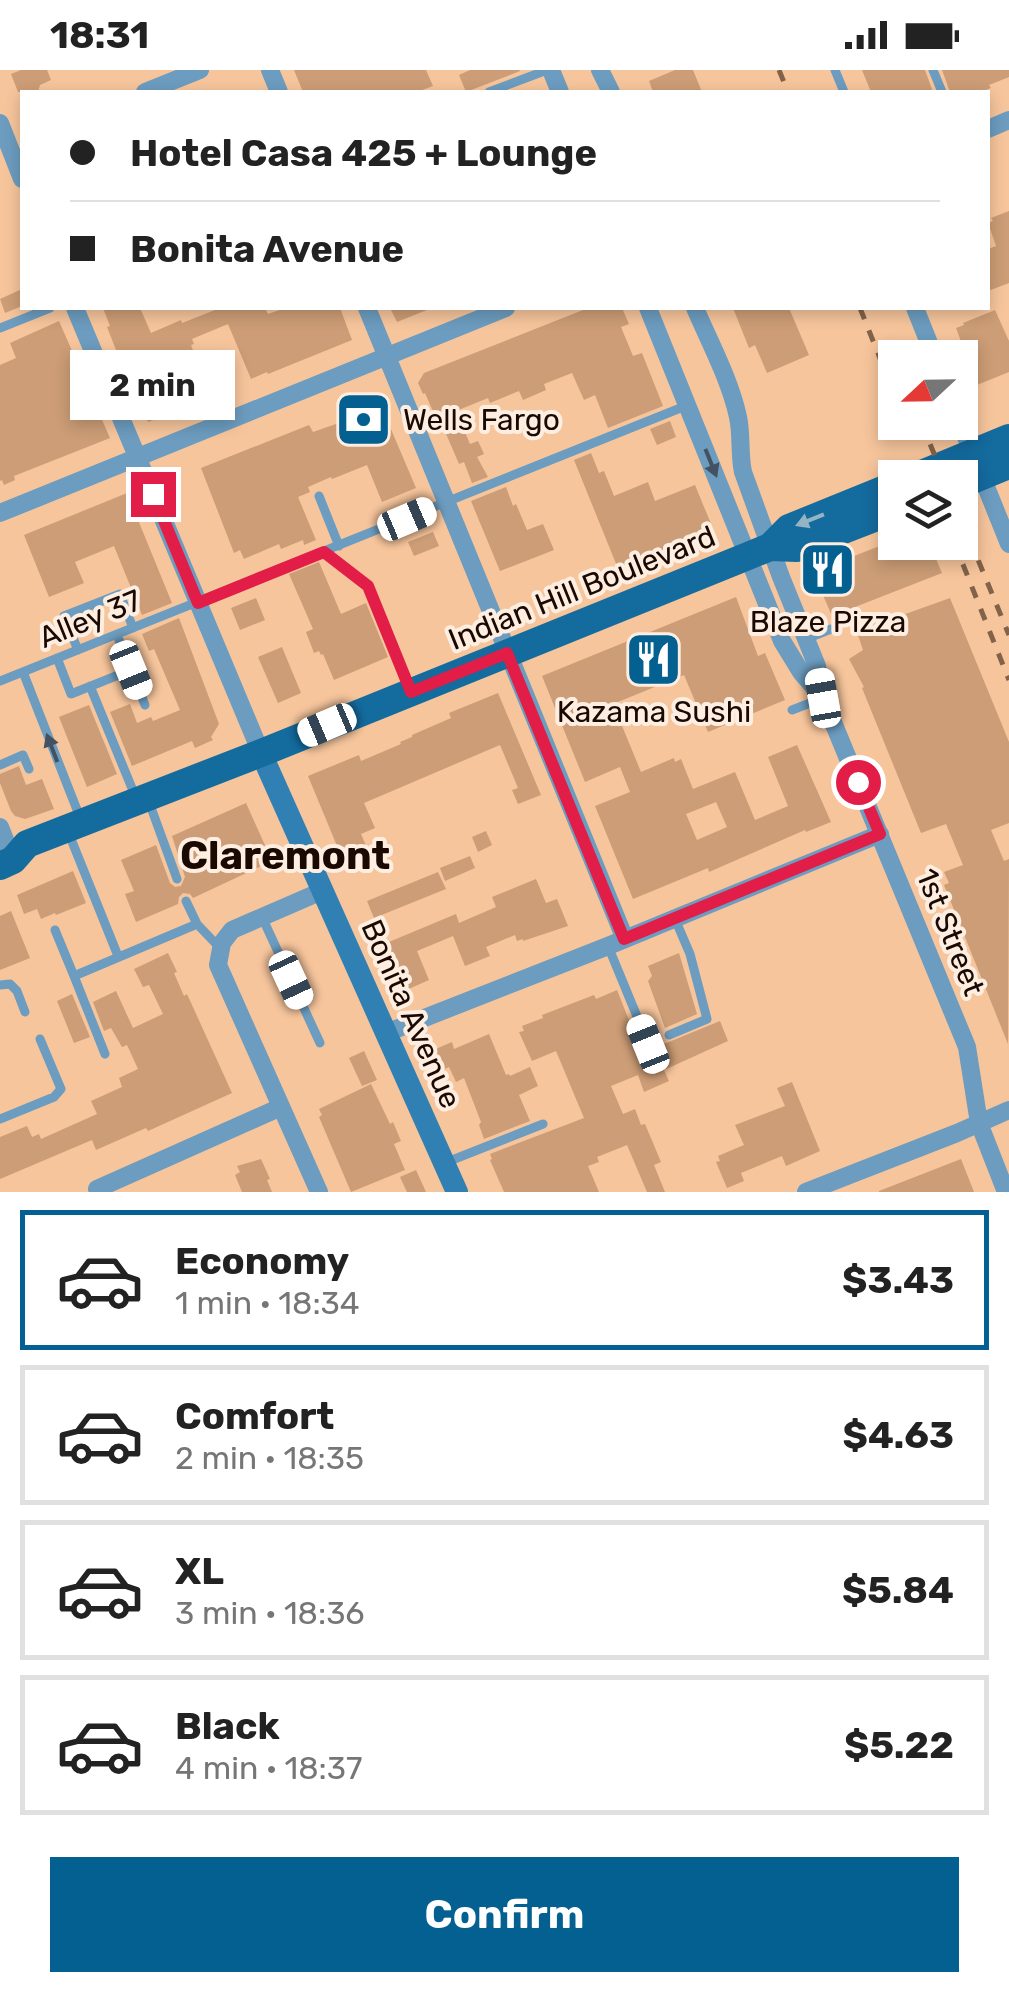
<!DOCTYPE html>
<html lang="en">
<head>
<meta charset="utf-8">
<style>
	:root { --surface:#fff; --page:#f2f2f2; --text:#222; --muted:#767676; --line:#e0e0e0; --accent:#046091 }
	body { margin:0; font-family:Rubik,sans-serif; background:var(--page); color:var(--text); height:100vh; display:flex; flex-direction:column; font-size:38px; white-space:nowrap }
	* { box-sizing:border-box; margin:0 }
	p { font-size:32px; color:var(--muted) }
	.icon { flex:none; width:55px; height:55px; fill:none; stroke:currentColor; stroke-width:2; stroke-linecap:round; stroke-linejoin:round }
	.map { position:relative; height:1122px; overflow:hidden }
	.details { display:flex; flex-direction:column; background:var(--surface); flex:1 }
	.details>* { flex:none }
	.guide { position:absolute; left:20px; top:20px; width:970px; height:220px; border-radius:0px; box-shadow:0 5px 15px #0003; display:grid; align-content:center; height:220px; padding:0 50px; background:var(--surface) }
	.needle { width:65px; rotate:248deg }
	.controls { position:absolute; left:878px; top:270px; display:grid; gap:20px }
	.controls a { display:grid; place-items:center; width:100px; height:100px; border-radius:0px; background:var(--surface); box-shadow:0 5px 15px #0003; font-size:50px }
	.end { position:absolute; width:45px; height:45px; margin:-22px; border:12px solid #e11d48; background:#fff; box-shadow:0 0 0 5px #fff }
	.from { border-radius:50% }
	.bubble { position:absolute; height:70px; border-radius:0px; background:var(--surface); box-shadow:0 5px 15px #0003; font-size:32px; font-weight:700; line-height:70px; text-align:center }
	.car { position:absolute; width:30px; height:60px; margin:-30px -15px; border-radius:12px; box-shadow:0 0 8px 2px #0007; background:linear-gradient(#fff 24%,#345 0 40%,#fff 0 76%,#345 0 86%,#fff 0) }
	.guide b { display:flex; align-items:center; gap:35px; height:95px; font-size:38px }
	.guide b+b { border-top:2px solid var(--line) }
	.guide i { width:25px; height:25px; background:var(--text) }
	ul { padding:18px 0 0; list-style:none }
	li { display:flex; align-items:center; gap:30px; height:140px; margin:0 20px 15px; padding:0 30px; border:5px solid var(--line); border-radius:0px }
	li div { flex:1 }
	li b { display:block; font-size:38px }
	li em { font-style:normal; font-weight:700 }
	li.current { border-color:var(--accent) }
	li>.icon { width:90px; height:90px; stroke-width:1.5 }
	.button { display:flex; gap:20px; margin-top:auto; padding:20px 50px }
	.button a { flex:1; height:115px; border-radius:0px; background:var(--accent); color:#fff; font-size:40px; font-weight:700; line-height:115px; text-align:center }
	.status { display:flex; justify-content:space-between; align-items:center; height:70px; padding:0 50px; background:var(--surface); direction:ltr }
	.status svg { height:28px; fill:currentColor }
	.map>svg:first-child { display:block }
</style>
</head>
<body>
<div class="status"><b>18:31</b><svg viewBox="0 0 49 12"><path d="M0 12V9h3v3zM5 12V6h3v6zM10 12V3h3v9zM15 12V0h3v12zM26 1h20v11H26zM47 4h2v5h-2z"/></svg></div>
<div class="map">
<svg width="1009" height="1122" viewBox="0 0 1009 1122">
	<rect width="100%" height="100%" fill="#f6c59c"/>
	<path fill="#cc9d76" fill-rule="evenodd" d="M21,0H47L51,10L40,15L38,22H18L11,4Z
		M294,0H426L433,16L417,22H303Z
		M470,0H520V1L466,22L459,5Z
		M675,0H693L702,22H653L649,11Z
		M862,0H925L933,22H871Z
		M942,0H1009V7L989,15L991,18L980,22H950Z
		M1009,141V213L988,221V179L996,176L988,153L993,151L991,148Z
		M22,219V236L5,243L0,229Z
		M103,238H140L151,263L181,250L182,253L220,238H265L268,244L285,238H340L352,270L268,304L267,302L251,309L228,254L192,269L194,274L191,275L209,323L179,335L180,340L148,352L129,302L118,280H116L107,257L110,256Z
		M390,238H432L397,252Z
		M588,238H622L629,254L621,257L633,286L642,283L663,336L608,358L595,325L584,330L572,303L544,314L546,320L523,330L519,321L490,333L488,328L456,341L470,374L478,371L484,384L477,387L488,407L472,413L464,392L459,394L444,359L441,360L425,323L423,324L418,313L424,303Z
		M733,238H789L809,285L767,303L755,275L749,278Z
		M995,240L1009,271V302L977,315L956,258L964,255L963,253Z
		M59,251L110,368L14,406L15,410L4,415L2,410L0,411V295L16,288L10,273Z
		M382,338L416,418L382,432L367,395L332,409L331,407L308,417L310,422L298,427L316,470L304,475L303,470L281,479L279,474L244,489L240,480L234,483L201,398L309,355L313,362Z
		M670,351L676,367L657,375L650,359Z
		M591,383L599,403L604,401L614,426L648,412L655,431L695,415L714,461L709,463L710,467L621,506L574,390Z
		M506,417L513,436L516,434L527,460L543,454L554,480L500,501L471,431Z
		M127,423L172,533L142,545L114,476L75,492L84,513L49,527L24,465Z
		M433,462L439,476L414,486L408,472Z
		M895,470V472H929L942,503L832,546L813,502Z
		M319,492L341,544L366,533L388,587L334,610L323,584L321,585L319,581L314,583L306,562L313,559L289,504Z
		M736,527L758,586L765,583L785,630L708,662L684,605L613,634L641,702L674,688L675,692L681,689L693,719L735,702L755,750L788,736L768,687L797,675L831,752L806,762L805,760L709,802L708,798L633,829L595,736L630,722L620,697L585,712L542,606ZM716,732L727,757L697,770L686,744Z
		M256,528L265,550L240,560L231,538Z
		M950,528L1009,672V753L991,760L1004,791L1009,789L1008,974L944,815L949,813L944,802L963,795L946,754L921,763L862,618L864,617L849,589L863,580L858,565L861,560Z
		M179,548L219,654L211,667L213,670L195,678L192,671L132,696L110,642L130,634L137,653L151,647L153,651L180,640L154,579L149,581L142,564Z
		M282,577L301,623L278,633L258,587Z
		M498,623L541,725L518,734L512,720L518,718L500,675L364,733L375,758L361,764L367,778L342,788L308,706L359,685L361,691L401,674L400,672L412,667V665L451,648L449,643Z
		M89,635L117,704L87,717L59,647Z
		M19,696L26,715L42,709L54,739L25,749L15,746L11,741L0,713V704Z
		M246,733L272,791L193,828L190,824L183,823L179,827L178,834L136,852L125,824L134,821L121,790L156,775L170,813L175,817L181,816L185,807L172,766Z
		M486,761L492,775L478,782L472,767Z
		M470,786L475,798L445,811L440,798Z
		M73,801L86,833L56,845L55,843L41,849L37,839L24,844L17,825Z
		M438,802L446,819L374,848L367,831Z
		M536,809L546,833L557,829L568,856L523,871V869L517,871L515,865L486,877L490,886L465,896L453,866L417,881L429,910L404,921L384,874L456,844L459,853L496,837L492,827Z
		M11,841L30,888L0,900V846Z
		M168,883L177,902L174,903L184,926L187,924L232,1023L148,1061L146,1058L96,1080L92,1070L0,1109V1067L27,1056L32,1067L39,1064L41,1069L97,1044L91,1031L122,1017L119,1008L138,999L127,975L122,977L111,958L104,961L93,932L116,921L133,958L163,944L149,915L143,917L134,899Z
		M679,883L697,944L665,958L648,911L652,906L648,896Z
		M617,920L642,983L720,951L728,971L664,1000L669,1011L644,1022L638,1005L611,1016L623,1044L635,1039L641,1055L645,1054L661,1092L654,1095L665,1122H647L627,1075L597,1087L599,1092L588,1096L599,1122H504L490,1090L492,1089L490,1084L584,1048L556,981L532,991L519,962L524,961L522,956L543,948L542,945L594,925L596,929Z
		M72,924L90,967L74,973L57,931Z
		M489,964L506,1005L509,1004L510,1006L530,997L538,1016L519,1025L530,1051L484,1069L479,1055L481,1052L464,1008L456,1012L449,997L440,1001L431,981L452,972L454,979Z
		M364,981L377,1010L362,1016L349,988Z
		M792,1012L820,1081L786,1096L782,1086L741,1103L744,1111L727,1118L716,1092L720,1091L718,1086L744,1075L735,1055L785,1036L777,1018Z
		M371,1014L390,1054L393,1052L401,1071L394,1074L405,1100L351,1122L319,1047L322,1045L319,1039Z
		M261,1089L270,1109L267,1110L272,1122H242L235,1105L240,1102L237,1096Z
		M961,1089L974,1122H879V1121Z
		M416,1100L426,1122H407L400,1107Z"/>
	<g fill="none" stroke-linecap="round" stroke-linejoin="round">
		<path stroke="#6c9cbf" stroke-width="9" d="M835,0L844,22
			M933,0L942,22
			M489,22L547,0
			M0,258L50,238
			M319,426L339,476
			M324,482L368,516L410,619
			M806,569L831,559
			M78,580L64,546L120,524L133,558
			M57,588L71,624L131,600L117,565
			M131,600L145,635
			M23,602L81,750
			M0,611L688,335
			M90,616L136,728
			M792,640L823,628
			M0,695L23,685L29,699
			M149,732L177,809
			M69,764L118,886
			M186,831L197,854L219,877
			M262,847L320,973
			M55,860L74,906
			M608,876L648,973
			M0,915L10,914L17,921L25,942
			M669,965L707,949L690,884L675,849
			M105,984L74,906L197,854
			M0,1049L54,1027L61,1019L40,969
			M447,1092L543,1054"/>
		<path stroke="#6c9cbf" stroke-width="18" d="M270,0L279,22
			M551,0L560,22
			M600,0L611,22
			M145,22L200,0
			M0,53L22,109
			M988,59L1009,50
			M75,238L261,683
			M367,238L625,869
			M648,238L782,571L801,602L820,624
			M695,238C710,273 730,310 738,347C742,365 739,384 743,402L781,507L817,596L823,628L967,977L979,1053L1006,1122
			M915,238L935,288
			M960,352L1009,474
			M0,443L506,238
			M0,757L13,790
			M386,963L608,876L880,764
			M98,1122L97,1119L281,1037
			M319,1122L218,895L222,873L232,860L322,821
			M806,1122L957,1063L1009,1040"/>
		<path stroke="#3080b4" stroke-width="22" d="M261,683L457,1122"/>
		<path stroke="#146b9e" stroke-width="28" d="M912,408L1009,368
			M960,415L1009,395
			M770,477L797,478L895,440
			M0,796L13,790L27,774L261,683L748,486L770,477L789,458L895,415"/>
		<path stroke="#82634a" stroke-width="5" stroke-dasharray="12 12" stroke-linecap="butt" d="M779,0L788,22
			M860,238L895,326
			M921,352L944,408
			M960,446L1009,565
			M954,472L1009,610"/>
	</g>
	<defs><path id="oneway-solid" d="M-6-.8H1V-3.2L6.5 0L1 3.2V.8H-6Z" transform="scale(2.5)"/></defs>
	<g fill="#425260">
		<use href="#oneway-solid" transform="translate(711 393) rotate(68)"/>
		<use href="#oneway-solid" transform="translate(52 678) rotate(-111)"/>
	</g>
	<use fill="#94b3c3" href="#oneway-solid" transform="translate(810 450) rotate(158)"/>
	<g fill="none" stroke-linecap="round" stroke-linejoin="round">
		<path stroke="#e11d48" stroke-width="12" d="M153,424L198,533L324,482L368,516L411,622L507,583L624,869L880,764L858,712"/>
	</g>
	<defs>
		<symbol id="bank-square" viewBox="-11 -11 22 22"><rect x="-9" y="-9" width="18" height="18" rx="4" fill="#046091" stroke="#fdeee1"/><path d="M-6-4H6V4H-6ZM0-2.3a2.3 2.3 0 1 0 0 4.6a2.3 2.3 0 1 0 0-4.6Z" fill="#fff"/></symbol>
		<symbol id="restaurant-square" viewBox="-11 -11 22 22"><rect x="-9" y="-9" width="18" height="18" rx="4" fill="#046091" stroke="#fdeee1"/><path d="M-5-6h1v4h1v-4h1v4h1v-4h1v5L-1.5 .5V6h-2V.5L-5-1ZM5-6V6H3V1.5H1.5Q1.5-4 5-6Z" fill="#fff"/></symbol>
	</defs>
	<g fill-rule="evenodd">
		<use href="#bank-square" x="332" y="318" width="63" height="63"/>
		<use href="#restaurant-square" x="796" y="468" width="63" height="63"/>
		<use href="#restaurant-square" x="622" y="558" width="63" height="63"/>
	</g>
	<g text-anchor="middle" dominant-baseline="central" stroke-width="8" stroke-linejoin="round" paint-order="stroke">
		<g font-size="30" fill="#190900" stroke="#fdeee1">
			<text x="403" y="350" text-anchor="start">Wells Fargo</text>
			<text x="828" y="552">Blaze Pizza</text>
			<text x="654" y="642">Kazama Sushi</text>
		</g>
		<g font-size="30" fill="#190900" stroke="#fdeee1">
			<text transform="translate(582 518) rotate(-22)">Indian Hill Boulevard</text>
			<text transform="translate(90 549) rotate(-22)">Alley 37</text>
			<text transform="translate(950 862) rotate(68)">1st Street</text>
			<text transform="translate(411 944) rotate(66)">Bonita Avenue</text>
		</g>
		<g font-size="40" font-weight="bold" fill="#190900" stroke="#fdeee1">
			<text x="285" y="785">Claremont</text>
		</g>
	</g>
</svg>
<div class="controls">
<a><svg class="needle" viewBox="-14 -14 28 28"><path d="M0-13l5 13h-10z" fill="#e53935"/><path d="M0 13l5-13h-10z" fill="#767676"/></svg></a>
<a><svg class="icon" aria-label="layers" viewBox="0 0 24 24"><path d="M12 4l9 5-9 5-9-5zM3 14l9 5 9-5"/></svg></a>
</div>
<i class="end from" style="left:858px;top:712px"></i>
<i class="end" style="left:153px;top:424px"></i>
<div class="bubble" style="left:70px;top:280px;width:165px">2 min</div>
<i class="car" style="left:407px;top:449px;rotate:67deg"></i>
<i class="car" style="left:131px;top:600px;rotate:158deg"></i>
<i class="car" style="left:823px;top:628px;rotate:350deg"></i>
<i class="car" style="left:327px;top:655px;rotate:247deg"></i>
<i class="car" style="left:291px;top:910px;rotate:155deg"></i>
<i class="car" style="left:648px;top:974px;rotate:338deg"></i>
<div class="guide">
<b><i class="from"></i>Hotel Casa 425 + Lounge</b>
<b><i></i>Bonita Avenue</b>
</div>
</div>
<section class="details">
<ul>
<li class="current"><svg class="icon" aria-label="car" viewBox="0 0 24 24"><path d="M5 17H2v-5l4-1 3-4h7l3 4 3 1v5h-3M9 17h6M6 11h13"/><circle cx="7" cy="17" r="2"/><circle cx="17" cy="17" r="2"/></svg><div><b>Economy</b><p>1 min · 18:34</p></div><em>$3.43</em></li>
<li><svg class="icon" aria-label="car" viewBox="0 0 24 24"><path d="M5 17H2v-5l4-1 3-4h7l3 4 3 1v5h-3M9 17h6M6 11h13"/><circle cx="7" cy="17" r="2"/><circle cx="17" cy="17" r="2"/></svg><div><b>Comfort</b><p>2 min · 18:35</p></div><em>$4.63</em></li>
<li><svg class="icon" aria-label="car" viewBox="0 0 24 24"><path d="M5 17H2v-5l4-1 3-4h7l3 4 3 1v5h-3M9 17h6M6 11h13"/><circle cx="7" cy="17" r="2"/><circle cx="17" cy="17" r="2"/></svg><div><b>XL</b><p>3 min · 18:36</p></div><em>$5.84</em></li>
<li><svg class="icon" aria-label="car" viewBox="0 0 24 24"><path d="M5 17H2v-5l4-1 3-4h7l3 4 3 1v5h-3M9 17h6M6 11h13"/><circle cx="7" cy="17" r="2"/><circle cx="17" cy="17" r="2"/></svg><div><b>Black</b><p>4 min · 18:37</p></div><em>$5.22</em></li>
</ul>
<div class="button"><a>Confirm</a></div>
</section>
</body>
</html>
